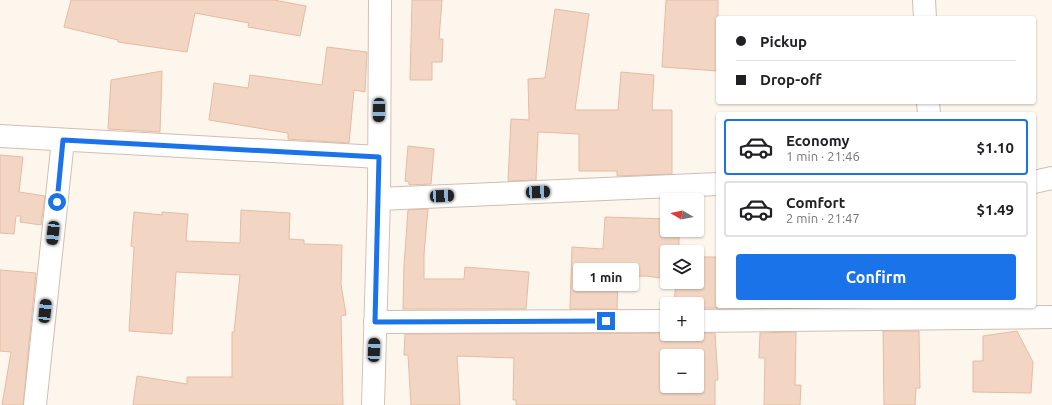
<!DOCTYPE html>
<html lang="en">
<head>
<meta charset="utf-8">
<style>
	:root { --surface:#fff; --page:#f6f6f6; --text:#202124; --muted:#757577; --line:#e0e0e0; --accent:#1a73e8 }
	body { margin:0; font-family:Ubuntu,sans-serif; background:var(--page); color:var(--text); height:100vh; display:flex; flex-direction:column; font-size:15px; white-space:nowrap }
	* { box-sizing:border-box; margin:0 }
	p { font-size:13px; color:var(--muted) }
	.icon { flex:none; width:22px; height:22px; fill:none; stroke:currentColor; stroke-width:2; stroke-linecap:round; stroke-linejoin:round }
	.map { position:relative; flex:1; overflow:hidden }
	.side { position:absolute; left:716px; top:112px; width:320px; height:196px; display:flex; flex-direction:column; background:var(--surface); border-radius:4px; box-shadow:0 1px 3px #0004 }
	.side>* { flex:none }
	.top-card { position:absolute; left:716px; top:16px; width:320px; height:88px; border-radius:4px; box-shadow:0 1px 3px #0004; display:grid; align-content:center; height:88px; padding:0 20px; background:var(--surface) }
	.needle { width:26px; rotate:279deg }
	.controls { position:absolute; left:660px; top:193px; display:grid; gap:8px }
	.controls a { display:grid; place-items:center; width:44px; height:44px; border-radius:4px; background:var(--surface); box-shadow:0 1px 3px #0004; font-size:20px }
	.end { position:absolute; width:18px; height:18px; margin:-9px; border:5px solid #1a73e8; background:#fff; box-shadow:0 0 0 2px #fff }
	.from { border-radius:50% }
	.bubble { position:absolute; height:28px; border-radius:4px; background:var(--surface); box-shadow:0 1px 3px #0004; font-size:13px; font-weight:700; line-height:28px; text-align:center }
	.car { position:absolute; width:12px; height:24px; margin:-12px -6px; border-radius:5px; box-shadow:0 0 3px 1px #0007; background:linear-gradient(#222 24%,#8ab4d8 0 40%,#222 0 76%,#8ab4d8 0 86%,#222 0) }
	.top-card b { display:flex; align-items:center; gap:14px; height:38px; font-size:15px }
	.top-card b+b { border-top:1px solid var(--line) }
	.top-card i { width:10px; height:10px; background:var(--text) }
	ul { padding:7px 0 0; list-style:none }
	li { display:flex; align-items:center; gap:12px; height:56px; margin:0 8px 6px; padding:0 12px; border:2px solid var(--line); border-radius:4px }
	li div { flex:1 }
	li b { display:block; font-size:15px }
	li em { font-style:normal; font-weight:700 }
	li.selected { border-color:var(--accent) }
	li>.icon { width:36px; height:36px; stroke-width:1.5 }
	.primary-button { display:flex; gap:8px; margin-top:auto; padding:8px 20px }
	.primary-button a { flex:1; height:46px; border-radius:4px; background:var(--accent); color:#fff; font-size:16px; font-weight:700; line-height:46px; text-align:center }
	.map>svg:first-child { display:block }
</style>
</head>
<body>
<div class="map">
<svg width="1052" height="405" viewBox="0 0 1052 405">
	<rect width="100%" height="100%" fill="#fdf6ec"/>
	<path fill="#f3d5c3" stroke="#e6bba3" fill-rule="evenodd" d="M71,0H274L306,6L300,36L248,27L249,23L195,13L187,52L118,42V40L64,27Z
		M412,0H442L439,39H443L442,62H432V80H410Z
		M666,0H718V71L662,67Z
		M555,9L589,14L575,110H618L621,72L654,75L652,110H672V174L617,176V171H579V134L538,132L536,180L508,181L511,119L529,120L528,79L545,78Z
		M327,47L367,52L365,92L354,90L349,143L288,139V133L209,120L214,83L248,88L250,75L322,85Z
		M162,71L160,132L108,129L111,80Z
		M408,146L434,149L431,184L409,185V182L405,181Z
		M0,155L23,157L19,192L45,196L41,225L20,222L21,216H16L14,234L0,233Z
		M428,209L424,254V279H464L465,267L529,272L526,309H403L404,265L408,210Z
		M241,210L290,213L289,239L304,240V244L342,245L341,284L346,315L341,316L343,405H133L137,376L187,384V377H232V332H234L240,275L176,272L172,334L129,331L134,247L131,246L134,212L162,215V212L188,214L186,241L240,243Z
		M605,217L667,219V230H672V233H679V252H667V279L646,276L618,277L617,309H570L572,247L603,249Z
		M697,257H718V308H697V304H674L676,282H697Z
		M0,270L36,273L23,405H2L11,352L0,351Z
		M760,306H796V307L760,308Z
		M883,331H919L920,388H916L915,405H884Z
		M1017,331L1033,362L1031,393L973,392V361H983V336Z
		M796,332L795,385H801L800,405H764L765,358H759L760,333Z
		M715,333L718,380H715V405H516V400H513L514,358L457,356L460,405H411L408,355H404L405,334ZM667,356H697V386H667Z"/>
	<g fill="none" stroke-linecap="round" stroke-linejoin="round">
		<defs>
			<path id="street" d="M924,0L925,18
				M928,102L929,114
				M0,136L379,157
				M1034,182L1052,178
				M379,199L718,184
				M697,321L1052,317
				M375,322L667,321
				M35,405L63,140"/>
			<path id="secondary" d="M373,405L379,199L380,0"/>
		</defs>
		<use href="#street" stroke="#d1beb0" stroke-width="24"/>
		<use href="#secondary" stroke="#d6c0b0" stroke-width="24"/>
		<use href="#street" stroke="#fff" stroke-width="22"/>
		<use href="#secondary" stroke="#fff" stroke-width="22"/>
	</g>
	<g fill="none" stroke-linecap="round" stroke-linejoin="round">
		<path stroke="#1a73e8" stroke-width="5" d="M57,202L63,140L379,157L375,322L606,321"/>
	</g>
</svg>
<div class="controls">
<a><svg class="needle" viewBox="-14 -14 28 28"><path d="M0-13l5 13h-10z" fill="#e53935"/><path d="M0 13l5-13h-10z" fill="#757577"/></svg></a>
<a><svg class="icon" aria-label="layers" viewBox="0 0 24 24"><path d="M12 4l9 5-9 5-9-5zM3 14l9 5 9-5"/></svg></a>
<a>+</a>
<a>−</a>
</div>
<i class="end from" style="left:57px;top:202px"></i>
<i class="end" style="left:606px;top:321px"></i>
<div class="bubble" style="left:573px;top:263px;width:66px">1 min</div>
<i class="car" style="left:379px;top:110px;rotate:181deg"></i>
<i class="car" style="left:538px;top:192px;rotate:87deg"></i>
<i class="car" style="left:442px;top:196px;rotate:87deg"></i>
<i class="car" style="left:53px;top:233px;rotate:186deg"></i>
<i class="car" style="left:45px;top:311px;rotate:6deg"></i>
<i class="car" style="left:374px;top:350px;rotate:2deg"></i>
<div class="top-card">
<b><i class="from"></i>Pickup</b>
<b><i></i>Drop-off</b>
</div>
<section class="side">
<ul>
<li class="selected"><svg class="icon" aria-label="car" viewBox="0 0 24 24"><path d="M5 17H2v-5l4-1 3-4h7l3 4 3 1v5h-3M9 17h6M6 11h13"/><circle cx="7" cy="17" r="2"/><circle cx="17" cy="17" r="2"/></svg><div><b>Economy</b><p>1 min · 21:46</p></div><em>$1.10</em></li>
<li><svg class="icon" aria-label="car" viewBox="0 0 24 24"><path d="M5 17H2v-5l4-1 3-4h7l3 4 3 1v5h-3M9 17h6M6 11h13"/><circle cx="7" cy="17" r="2"/><circle cx="17" cy="17" r="2"/></svg><div><b>Comfort</b><p>2 min · 21:47</p></div><em>$1.49</em></li>
</ul>
<div class="primary-button"><a>Confirm</a></div>
</section>
</div>
</body>
</html>
